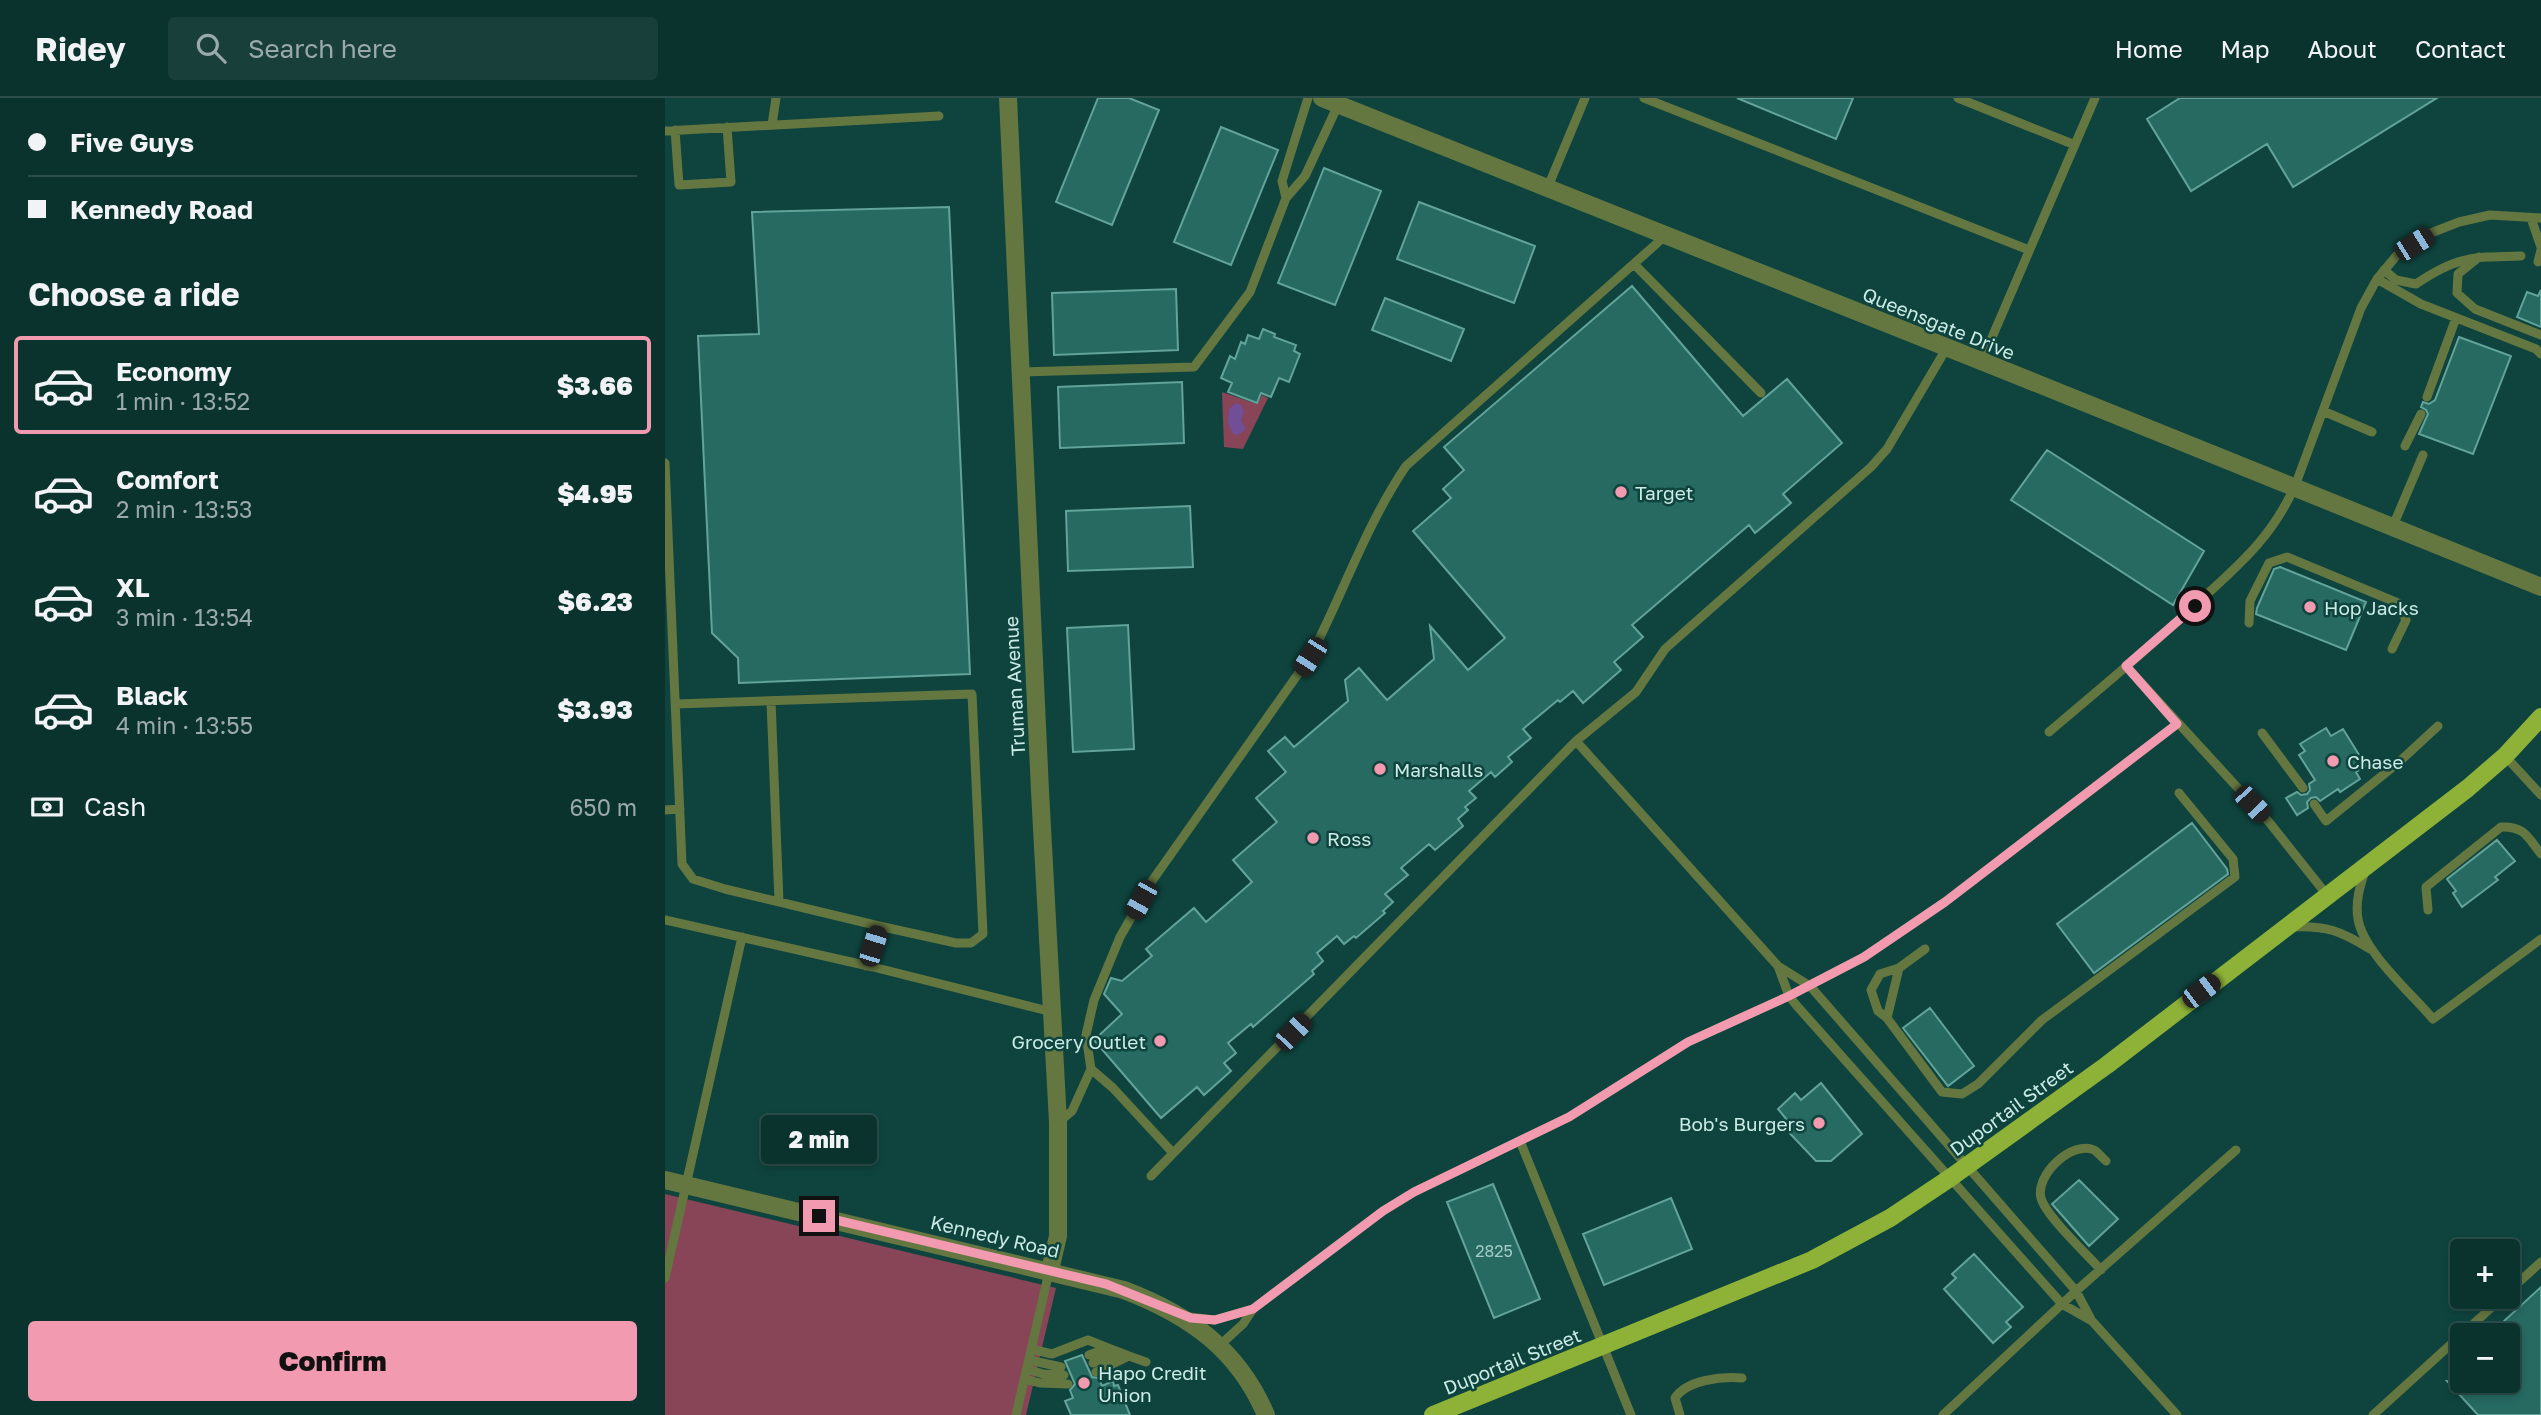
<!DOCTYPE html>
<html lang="en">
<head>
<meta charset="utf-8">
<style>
	:root { --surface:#0b332e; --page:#193f3a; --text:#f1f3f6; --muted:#9aaaaa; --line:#2b4e4a; --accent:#f29aaf }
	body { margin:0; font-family:"Golos Text",sans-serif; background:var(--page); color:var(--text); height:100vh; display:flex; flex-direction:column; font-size:26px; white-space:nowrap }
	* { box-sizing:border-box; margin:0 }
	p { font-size:23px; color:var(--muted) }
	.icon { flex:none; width:38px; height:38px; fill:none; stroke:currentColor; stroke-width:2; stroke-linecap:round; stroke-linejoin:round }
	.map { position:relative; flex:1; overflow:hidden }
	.side { display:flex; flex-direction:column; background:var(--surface); width:665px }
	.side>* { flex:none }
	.guide { display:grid; align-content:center; height:154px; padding:0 28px; background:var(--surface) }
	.fabs { position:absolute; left:1785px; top:1141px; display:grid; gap:14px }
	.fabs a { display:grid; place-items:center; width:70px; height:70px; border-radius:7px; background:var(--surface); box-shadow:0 4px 10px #0003,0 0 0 2px var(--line); font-size:35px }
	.end { position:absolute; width:32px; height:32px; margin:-16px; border:9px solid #f29aaf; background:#111; box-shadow:0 0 0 4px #111 }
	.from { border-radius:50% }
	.bubble { position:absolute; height:49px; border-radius:7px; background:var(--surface); box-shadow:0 4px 10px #0003,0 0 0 2px var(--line); font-size:23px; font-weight:800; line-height:49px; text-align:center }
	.car { position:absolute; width:21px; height:42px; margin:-21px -10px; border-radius:9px; box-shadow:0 0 5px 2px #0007; background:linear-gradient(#222 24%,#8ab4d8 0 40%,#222 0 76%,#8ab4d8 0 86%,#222 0) }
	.guide b { display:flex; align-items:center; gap:24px; height:66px; font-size:26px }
	.guide b+b { border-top:2px solid var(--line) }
	.guide i { width:18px; height:18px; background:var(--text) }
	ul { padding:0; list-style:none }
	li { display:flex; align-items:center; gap:21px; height:98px; margin:0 14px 10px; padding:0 14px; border:4px solid transparent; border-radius:7px }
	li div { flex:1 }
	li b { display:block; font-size:26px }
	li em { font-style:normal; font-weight:800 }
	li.selected { border-color:var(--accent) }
	li>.icon { width:63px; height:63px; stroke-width:1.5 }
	h2 { padding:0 28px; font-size:32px; line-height:84px }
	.pay { display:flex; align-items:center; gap:18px; height:77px; padding:0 28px; font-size:26px }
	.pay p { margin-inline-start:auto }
	.button { display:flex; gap:14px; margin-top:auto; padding:14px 28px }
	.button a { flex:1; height:80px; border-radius:7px; background:var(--accent); color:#111; font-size:28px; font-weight:800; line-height:80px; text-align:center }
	header { display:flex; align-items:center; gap:42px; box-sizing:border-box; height:98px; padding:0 35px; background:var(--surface); border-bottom:2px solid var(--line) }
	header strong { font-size:33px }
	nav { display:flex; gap:38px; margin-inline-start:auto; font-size:24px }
	.search { width:490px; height:63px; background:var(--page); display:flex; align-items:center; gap:18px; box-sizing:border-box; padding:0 24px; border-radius:7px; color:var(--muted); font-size:26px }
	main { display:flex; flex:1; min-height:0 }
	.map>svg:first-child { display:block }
</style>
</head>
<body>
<header>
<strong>Ridey</strong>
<div class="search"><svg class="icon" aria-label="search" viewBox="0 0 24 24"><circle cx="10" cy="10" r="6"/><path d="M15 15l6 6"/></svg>Search here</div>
<nav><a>Home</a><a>Map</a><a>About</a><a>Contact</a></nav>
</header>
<main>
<section class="side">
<div class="guide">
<b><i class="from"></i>Five Guys</b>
<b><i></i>Kennedy Road</b>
</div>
<h2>Choose a ride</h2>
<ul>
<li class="selected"><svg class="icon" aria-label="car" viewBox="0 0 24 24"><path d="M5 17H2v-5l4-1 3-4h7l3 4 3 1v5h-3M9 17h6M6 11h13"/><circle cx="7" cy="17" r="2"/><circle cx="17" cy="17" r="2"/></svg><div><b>Economy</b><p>1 min · 13:52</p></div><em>$3.66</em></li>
<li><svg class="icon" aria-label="car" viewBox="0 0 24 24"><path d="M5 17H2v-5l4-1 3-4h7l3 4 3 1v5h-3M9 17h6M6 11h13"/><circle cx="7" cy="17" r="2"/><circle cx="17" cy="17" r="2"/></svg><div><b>Comfort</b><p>2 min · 13:53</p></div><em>$4.95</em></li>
<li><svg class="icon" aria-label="car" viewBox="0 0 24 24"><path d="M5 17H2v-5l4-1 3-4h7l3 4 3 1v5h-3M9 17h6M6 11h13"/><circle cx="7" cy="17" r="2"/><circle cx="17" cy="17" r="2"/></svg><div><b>XL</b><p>3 min · 13:54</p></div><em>$6.23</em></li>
<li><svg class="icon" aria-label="car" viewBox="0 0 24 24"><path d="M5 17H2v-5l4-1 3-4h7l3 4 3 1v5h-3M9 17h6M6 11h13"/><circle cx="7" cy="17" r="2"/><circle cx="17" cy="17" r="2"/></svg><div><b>Black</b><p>4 min · 13:55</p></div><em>$3.93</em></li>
</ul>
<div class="pay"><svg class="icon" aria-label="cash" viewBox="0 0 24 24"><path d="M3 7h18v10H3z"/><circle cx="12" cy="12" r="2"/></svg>Cash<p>650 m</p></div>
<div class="button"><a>Confirm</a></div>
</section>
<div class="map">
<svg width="1876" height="1317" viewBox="0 0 1876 1317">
	<rect width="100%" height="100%" fill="#0f443e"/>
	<path fill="#874557" d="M557,294L592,306L597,297L603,300L578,351L559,349Z
		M0,1096L391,1190L361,1317H0Z"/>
	<path fill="#714e98" d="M571,305L576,307L579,314L576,323L580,329L579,333L573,337L568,336L563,325L564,311Z"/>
	<path fill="#266a62" stroke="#62a39a" stroke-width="2" d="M433,0H464L494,12L447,127L391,104Z
		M1072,0H1188L1171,41Z
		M1515,0H1772L1628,89L1602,46L1526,93L1482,21Z
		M556,29L613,52L566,167L509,144Z
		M659,70L716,93L670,207L613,185Z
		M754,104L870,148L849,205L732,161Z
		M284,109L305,576L74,585L73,560L47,535L33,238L94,236L87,114Z
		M967,188L1078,318L1122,281L1177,345L1118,396L1126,405L1090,435L1084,427L967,527L978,539L949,564L956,572L918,605L908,593L895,604L893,602L858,631L866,640L843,659L847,664L830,679L826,674L804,693L811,700L800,709L803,712L793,721L798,728L770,752L764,746L736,770L743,777L720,796L728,804L718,813L720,815L691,840L689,838L679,846L672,838L652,855L658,863L647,873L649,876L588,929L586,926L563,945L571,955L559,965L566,973L539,997L532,989L496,1020L429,942L457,916L439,896L446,880L457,883L487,858L481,851L529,810L541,824L587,784L568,762L612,724L591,700L621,674L603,653L620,639L629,649L683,603L680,582L694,570L722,602L769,561L765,528L803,572L840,540L748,433L786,400L778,391L799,372L779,349Z
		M511,191L513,252L389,257L387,195Z
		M1876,192V229L1852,219L1862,194L1873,198Z
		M720,200L799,231L786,263L707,232Z
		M598,231L610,236L609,239L631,247L629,253L635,256L624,284L614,280L606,299L596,295L592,305L563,294L567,285L556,280L565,258L570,261L576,244L580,246L583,237L594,241Z
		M1794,239L1846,258L1808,356L1754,336L1763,316L1761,312L1756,309L1758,304L1764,306L1770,302Z
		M517,284L519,345L395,350L393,289Z
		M1382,352L1539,453L1508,507L1346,402Z
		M525,408L528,469L403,473L401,413Z
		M1615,469L1701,504L1681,552L1591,516L1592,510L1609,471Z
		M463,527L469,651L408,654L402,530Z
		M1661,630L1666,638L1678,631L1701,668L1691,674L1695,681L1675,694L1673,691L1655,703L1651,699L1646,700L1642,704L1643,710L1632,717L1621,700L1632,694L1636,697L1642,696L1645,692L1644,686L1650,682L1634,657L1640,653L1635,646Z
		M1527,725L1562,771L1563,776L1429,875L1392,826Z
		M1832,742L1850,763L1830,779L1833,782L1797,809L1788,795L1791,793L1782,781Z
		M1265,910L1309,968L1283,988L1238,930Z
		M1156,985L1197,1036L1166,1063H1151L1117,1027L1122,1022L1113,1011L1130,995L1136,1002Z
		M1414,1082L1453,1121L1424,1148L1387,1106Z
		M828,1086L875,1201L829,1220L782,1104Z
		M1006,1100L1027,1151L939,1187L918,1136Z
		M1309,1156L1358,1209L1341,1224L1346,1229L1328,1245L1279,1191L1291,1180L1287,1176Z
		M1876,1189V1317H1813L1782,1283H1843V1237H1828L1840,1226L1838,1224Z
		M417,1257L427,1279L434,1280L437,1288L448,1283L449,1288L453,1287L465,1317H406L400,1303L408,1300L405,1292L410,1286L400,1263Z"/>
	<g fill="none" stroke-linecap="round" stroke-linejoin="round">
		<path stroke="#657741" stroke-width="9" d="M979,0L1364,152
			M1293,0L1410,47
			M107,27L111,0
			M10,32L14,87L66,84L62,29
			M0,33L274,18
			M882,91L920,0
			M621,100L617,83L643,0
			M1866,120L1876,149
			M1814,159L1793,176L1792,195L1810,211L1876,237
			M1873,164L1876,152
			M969,166L1096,295
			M1719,172L1731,182L1751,186C1792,158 1808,159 1856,158
			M1712,181L1756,206L1871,251L1876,256
			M1316,265L1430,0
			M356,274L529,269L585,194L621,100L640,78L673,7
			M1762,299L1791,220
			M1658,313L1707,334
			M1740,348L1756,316
			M0,365L17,766L28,781L60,791L214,828L291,845H306L318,836L307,596L11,606
			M1728,428L1758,357
			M1584,525L1585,503L1604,465L1622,459L1733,505L1741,522L1727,551
			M1461,568L1604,724L1662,797
			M106,603L114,804
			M1384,634C1432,593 1481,553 1527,510C1570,470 1605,443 1630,388L1696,210L1712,181L1732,157L1766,135L1794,124L1825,117L1876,120
			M1597,635L1638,690
			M911,643L1113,868L1145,888L1411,1193L1427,1223L1512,1317
			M1840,658L1876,697
			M1649,706L1661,723L1734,664L1773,628
			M0,712L15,711
			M1700,773C1695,788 1690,804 1693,821C1698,853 1746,895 1768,921L1876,841
			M1763,812L1761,789L1836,729C1860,728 1863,740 1876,756
			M0,822L208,869L387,914
			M1626,829C1661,827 1676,833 1705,851
			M1260,851L1234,870L1215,876L1206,892L1213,913L1222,920L1277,994L1297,996L1313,986L1377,922L1570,779L1568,761L1514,695
			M201,868L214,828
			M1113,868L1124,898L1132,908L1397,1206L1427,1223
			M1222,920L1234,870
			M395,1023L407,1013L426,971
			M855,1043L966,1317
			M508,1055L448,990L426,971L421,937L429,902L455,839L487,783L645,559C678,496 701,427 741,368L999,139
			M486,1078L911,643L971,594L1000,551L1206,369L1222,351L1281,251
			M1436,1172C1421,1155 1381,1118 1376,1100C1370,1077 1407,1042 1429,1052C1433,1054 1437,1060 1441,1063
			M0,1180L77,839
			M1843,1194L1876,1164
			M525,1219L549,1222L588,1211
			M554,1248L578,1226L588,1211L718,1113L749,1094L904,1019L1023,944L1124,898L1199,859L1280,804L1512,626
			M366,1251L387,1256L423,1242L443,1250
			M424,1257L443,1250L464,1258
			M364,1262L396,1269
			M428,1265L445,1258H459
			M362,1271L378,1276L399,1277
			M431,1274L464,1258L481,1264
			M359,1281L375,1285L403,1286
			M351,1317L384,1174
			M1015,1317L1010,1300C1022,1282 1057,1278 1077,1280
			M1278,1317L1411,1193L1571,1052
			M1708,1317L1838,1199"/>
		<path stroke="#657741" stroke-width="18" d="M343,0L375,693L393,1024V1138L385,1172"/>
		<path stroke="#657741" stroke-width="18" d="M657,0C1063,163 1471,323 1876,489
			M0,1082L459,1192C524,1217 573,1251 601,1317"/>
		<path stroke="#8eb137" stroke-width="18" d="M768,1317L1147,1162L1225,1120L1285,1080L1442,967L1803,690L1840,658L1876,619"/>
	</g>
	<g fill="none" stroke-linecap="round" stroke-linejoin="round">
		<path stroke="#f29aaf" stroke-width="9" d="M154,1118L441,1186L526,1220L550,1222L588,1211L718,1113L749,1094L904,1019L1023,944L1124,898L1199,859L1280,804L1512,626L1461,568L1530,508"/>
	</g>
	<g fill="#f29aaf" stroke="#0f443e" stroke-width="2.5">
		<circle cx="956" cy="394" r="7"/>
		<circle cx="1645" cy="509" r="7"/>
		<circle cx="1668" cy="663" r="7"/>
		<circle cx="715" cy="671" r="7"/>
		<circle cx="648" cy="740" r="7"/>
		<circle cx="495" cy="943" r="7"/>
		<circle cx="1154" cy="1025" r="7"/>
		<circle cx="419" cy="1285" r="7"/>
	</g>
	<g text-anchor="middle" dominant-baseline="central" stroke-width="5" stroke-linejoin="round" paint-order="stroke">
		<g font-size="16" fill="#a2cbc5">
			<text x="829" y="1153">2825</text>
		</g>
		<g font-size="19" fill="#cbebe6" stroke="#0f443e">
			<text transform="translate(1274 225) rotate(22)">Queensgate Drive</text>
			<text transform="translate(349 588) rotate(-93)">Truman Avenue</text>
			<text transform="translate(1346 1010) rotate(-36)">Duportail Street</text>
			<text transform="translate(330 1138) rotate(13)">Kennedy Road</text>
			<text transform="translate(847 1263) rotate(-22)">Duportail Street</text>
		</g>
		<g font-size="19" fill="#cbebe6" stroke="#0f443e" text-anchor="start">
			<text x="970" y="394">Target</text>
			<text x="1659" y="509">Hop Jacks</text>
			<text x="1682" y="663">Chase</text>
			<text x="729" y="671">Marshalls</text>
			<text x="662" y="740">Ross</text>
			<text x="481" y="943" text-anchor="end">Grocery Outlet</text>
			<text x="1140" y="1025" text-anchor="end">Bob's Burgers</text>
			<text x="433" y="1274">Hapo Credit<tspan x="433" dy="22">Union</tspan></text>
		</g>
	</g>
</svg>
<div class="fabs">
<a>+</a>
<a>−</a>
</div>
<i class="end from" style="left:1530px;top:508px"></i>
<i class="end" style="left:154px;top:1118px"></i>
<div class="bubble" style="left:96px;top:1017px;width:116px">2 min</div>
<i class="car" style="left:1749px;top:146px;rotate:58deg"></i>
<i class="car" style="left:645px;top:559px;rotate:213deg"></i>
<i class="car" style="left:1587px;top:706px;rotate:137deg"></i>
<i class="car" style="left:476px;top:802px;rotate:209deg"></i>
<i class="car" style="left:208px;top:848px;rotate:17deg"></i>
<i class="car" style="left:1536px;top:893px;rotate:53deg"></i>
<i class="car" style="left:628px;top:934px;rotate:44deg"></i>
</div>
</main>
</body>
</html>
